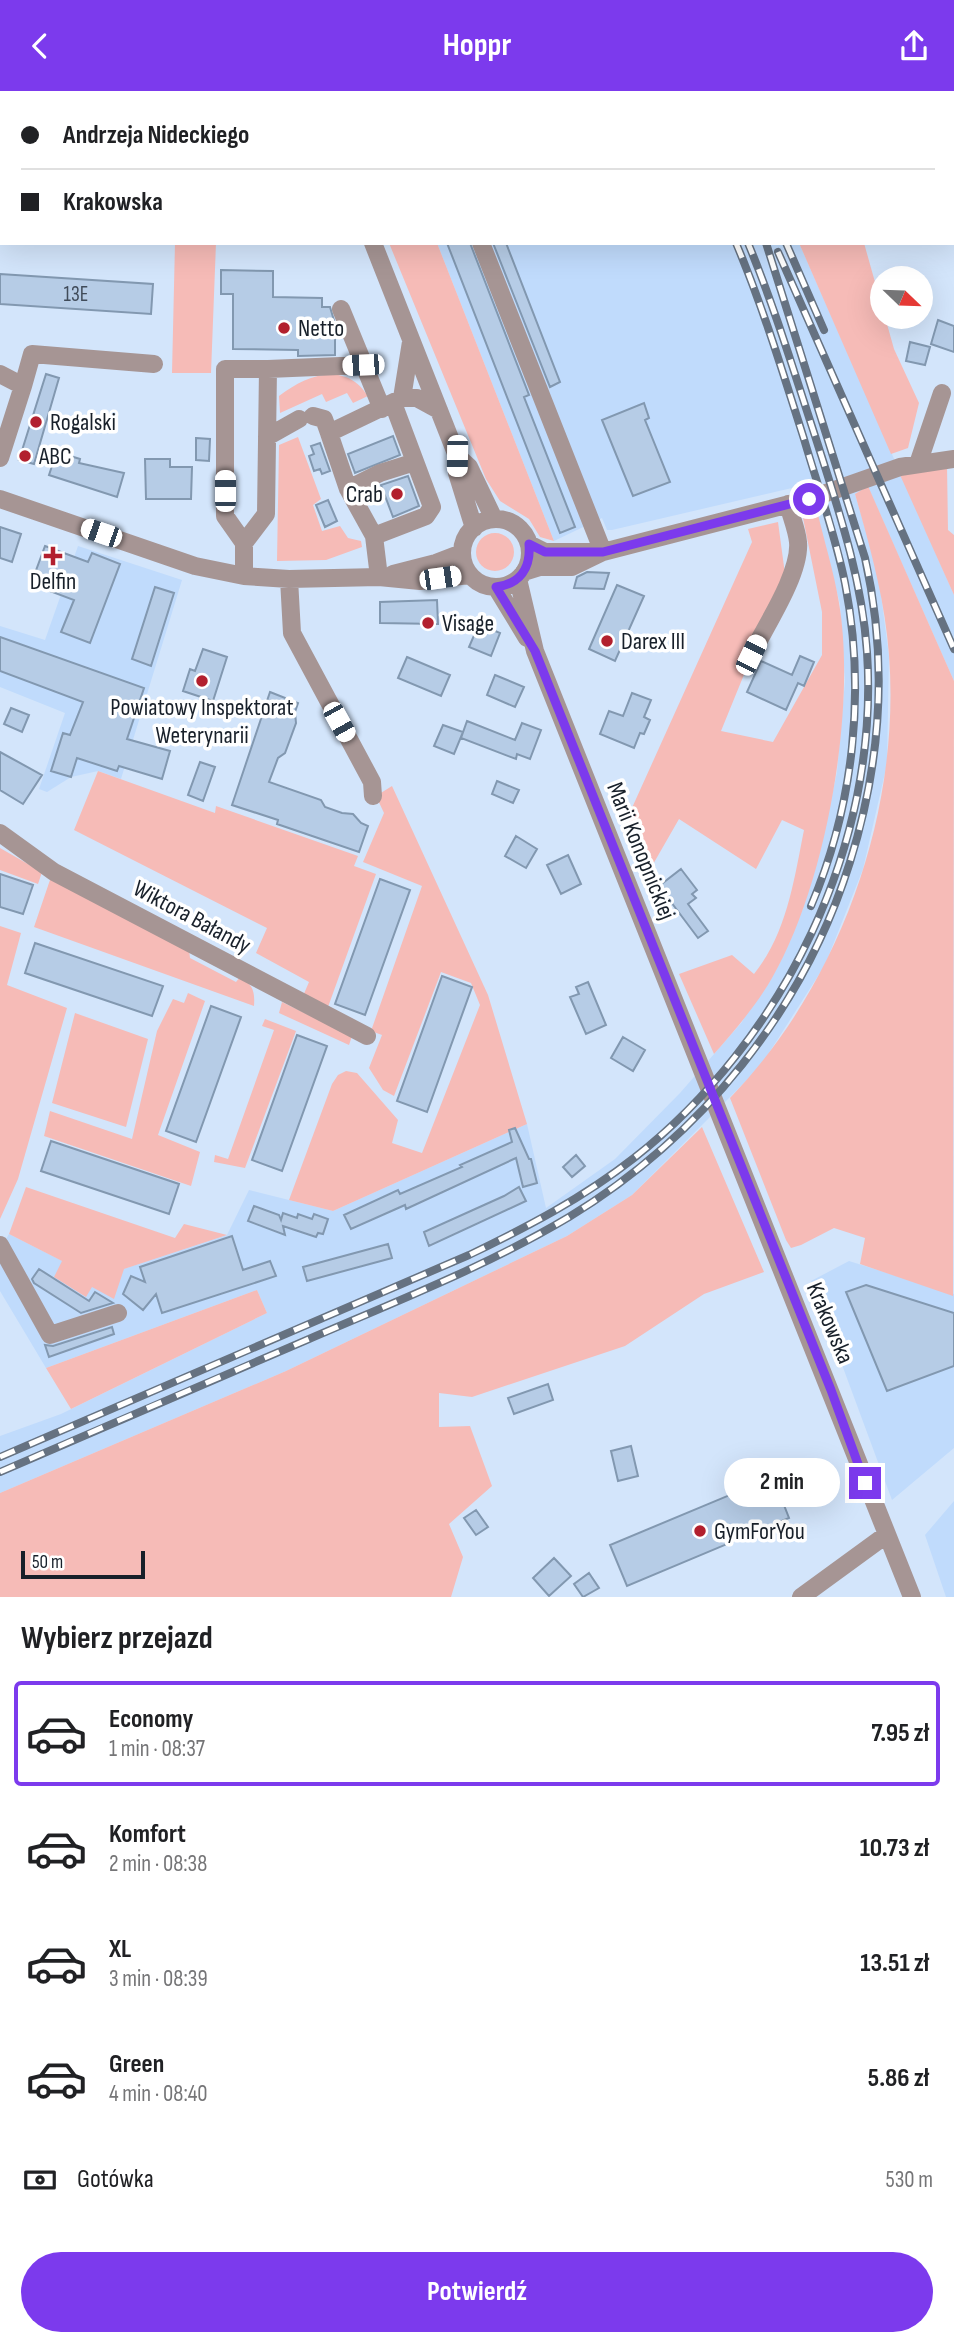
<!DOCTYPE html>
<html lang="pl">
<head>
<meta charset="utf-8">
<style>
	:root { --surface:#fff; --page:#f2f2f2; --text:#202124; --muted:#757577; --line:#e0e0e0; --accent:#7c3aed }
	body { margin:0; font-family:"Sofia Sans Condensed",sans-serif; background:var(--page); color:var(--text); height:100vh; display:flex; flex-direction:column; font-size:26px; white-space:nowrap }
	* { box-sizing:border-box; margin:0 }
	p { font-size:23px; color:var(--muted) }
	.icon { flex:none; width:38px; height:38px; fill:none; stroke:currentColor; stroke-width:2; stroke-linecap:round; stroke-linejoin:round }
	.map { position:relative; height:1506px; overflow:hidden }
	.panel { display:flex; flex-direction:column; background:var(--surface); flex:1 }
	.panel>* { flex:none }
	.hud { position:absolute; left:0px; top:0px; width:956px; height:154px; box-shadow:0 7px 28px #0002; display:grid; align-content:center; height:154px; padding:0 21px; background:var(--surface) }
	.needle { width:46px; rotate:113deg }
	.controls { position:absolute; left:870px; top:175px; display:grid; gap:14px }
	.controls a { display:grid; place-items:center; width:63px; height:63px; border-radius:50%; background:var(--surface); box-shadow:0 7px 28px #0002; font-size:35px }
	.scale { position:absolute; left:21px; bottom:18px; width:124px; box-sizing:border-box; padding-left:7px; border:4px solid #18202a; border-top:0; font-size:19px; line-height:24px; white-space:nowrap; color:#18202a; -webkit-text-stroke:5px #fff; paint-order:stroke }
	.end { position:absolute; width:32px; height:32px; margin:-16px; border:9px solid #7c3aed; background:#fff; box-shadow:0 0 0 4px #fff }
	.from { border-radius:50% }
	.bubble { position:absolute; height:49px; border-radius:24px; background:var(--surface); box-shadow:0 7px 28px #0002; font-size:23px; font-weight:700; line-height:49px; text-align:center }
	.car { position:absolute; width:21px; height:42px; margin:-21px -10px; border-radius:9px; box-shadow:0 0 5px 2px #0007; background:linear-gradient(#fff 24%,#345 0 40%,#fff 0 76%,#345 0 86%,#fff 0) }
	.hud b { display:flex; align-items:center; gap:24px; height:66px; font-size:26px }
	.hud b+b { border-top:2px solid var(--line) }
	.hud i { width:18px; height:18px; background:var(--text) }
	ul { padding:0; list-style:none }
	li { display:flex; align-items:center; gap:21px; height:105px; margin:0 14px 10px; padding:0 7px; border:4px solid transparent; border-radius:7px }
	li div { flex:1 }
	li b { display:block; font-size:26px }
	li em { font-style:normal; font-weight:700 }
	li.on { border-color:var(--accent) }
	li>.icon { width:63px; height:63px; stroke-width:1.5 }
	h2 { padding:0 21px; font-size:32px; line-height:84px }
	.pay { display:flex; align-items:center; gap:18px; height:77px; padding:0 21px; font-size:26px }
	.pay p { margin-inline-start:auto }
	.primary-button { display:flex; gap:14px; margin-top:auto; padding:14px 21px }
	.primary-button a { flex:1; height:80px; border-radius:42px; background:var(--accent); color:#fff; font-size:28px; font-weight:700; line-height:80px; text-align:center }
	header { display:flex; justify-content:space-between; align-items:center; height:91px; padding:0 21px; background:var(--accent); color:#fff; font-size:32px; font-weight:700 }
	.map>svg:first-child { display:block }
</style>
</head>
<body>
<header><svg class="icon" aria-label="back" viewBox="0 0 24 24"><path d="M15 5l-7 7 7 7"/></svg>Hoppr<svg class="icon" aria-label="share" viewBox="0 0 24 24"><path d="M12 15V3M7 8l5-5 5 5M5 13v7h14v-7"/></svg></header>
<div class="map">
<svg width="954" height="1506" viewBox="0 0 954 1506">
	<rect width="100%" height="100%" fill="#d3e5fb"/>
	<path fill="#c0dbfc" d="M378,0H733V2H379Z
		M437,152H799L954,504V590L868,396L855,403L878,481L889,565L887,673L863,778L825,874L760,976L632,1104L567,1145L286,1280L0,1402V1345L61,1323L267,1222L257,1199L46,1277L0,1200V1158L9,1143L96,1187L227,1144L249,1099L333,1120L527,1033L546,1117L615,1068L680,1002L742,931L803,818L823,747L837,681L845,590L840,513L809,393L612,439H607L602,427L554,450Z
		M78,455L182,489L121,688L98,680L71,686L47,701L39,698L65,622L0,596V535L45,549Z
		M849,1170L954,1203V1357L892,1409L811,1190Z
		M954,1410V1506H946L925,1444Z"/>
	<path fill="#f6bbb7" d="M175,152H216L211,282H172Z
		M389,152H437L554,450L540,446L529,428L500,410L486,388Z
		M799,152H864L882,216V226H885L894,258L919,312L908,357L891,363Z
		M333,283C351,286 358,291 368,305L353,312L347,302L326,311L322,303L280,322L279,305C297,292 311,284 333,283Z
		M298,346L321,408L313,414L322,440L340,435L348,447L361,450L362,456L326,469L277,470L279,354Z
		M947,374L948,439L954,444V504L900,384Z
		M868,395L954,590L953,1205L860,1173L865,1147L834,1137L801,1154L791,1157L786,1149L730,1007C840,893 901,722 889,564C885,508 870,456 855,403Z
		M817,419C824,450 834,481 839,512C857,618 826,794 772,887C756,915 735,939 714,963L679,883L732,864L754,883C787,842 794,789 804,739L782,729L756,778L679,728L644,789L622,739L752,451L748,438L778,431L785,483L721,640L773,651L822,564V521L803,427Z
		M476 461a19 19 0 1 1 38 0a19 19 0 1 1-38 0Z
		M98,680L215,722L216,715L358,765L354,775L376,783L328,916L303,905L309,891L256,862L267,837L74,739Z
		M392,695L488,904L527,1033L333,1120L289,1109L332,993L338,984L346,980L357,982L398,1029L392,1052L422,1062L480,914L471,892L441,881L394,1005L383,999L369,977L382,944L371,940L422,795L363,771L384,722L376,705Z
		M0,757L42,781L38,793L0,779Z
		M51,786L189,859L190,867L236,891L240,886C253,894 255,900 254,915L34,836Z
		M0,835L21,842L7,894L67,917L18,1088L0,1128Z
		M188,902L205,910L158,1044L200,1061L191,1095L44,1045L50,1020L132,1048L157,940L173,908L184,912Z
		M282,911L352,945L349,954L279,922Z
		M75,922L148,948L126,1036L52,1012Z
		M265,928L296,940L245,1077L214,1071L215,1064L228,1068L274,939L262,935Z
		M702,1036L764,1181L704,1203L625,1255L472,1306L439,1302V1336L470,1335L492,1395L449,1433L463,1466L451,1506H0V1402L286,1280L567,1145L632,1104Z
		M26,1096L175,1147L184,1133L227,1144L124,1178L114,1208L92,1196L86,1206L54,1186L62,1170L9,1143Z
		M257,1199L267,1222L71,1318L46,1277Z"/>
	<path fill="#b6cce6" stroke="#8298b0" stroke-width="2" d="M447,152H470L529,304L524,306L575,436L560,442Z
		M493,152H506L560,291L550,296Z
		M221,179L273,180V206L322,207V216H330L335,233V264L298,265V259L233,258V203H221Z
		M0,183L153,193L151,223L0,213Z
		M938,229L954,235V261L931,253Z
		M910,251L930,256L925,274L906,270Z
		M46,283L59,287L34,373L19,369Z
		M644,312L649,327L645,329L670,391L633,405L602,329Z
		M393,345L400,364L355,382L348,363Z
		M196,347L210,348L209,370L196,369Z
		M320,352L330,380L322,383L320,378L314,380L309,365L314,363L311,355Z
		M67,364L80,368L79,372L124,382L117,406L49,384L54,369L65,373Z
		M145,368H170V376H192L191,408H146Z
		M408,385L419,415L393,426L381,394Z
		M328,409L337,430L325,436L316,414Z
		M0,436L21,443L12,471L0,467Z
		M45,455L88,471L92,462L120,473L90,552L61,541L74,509L31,493Z
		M587,481L609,482L604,498L574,497L577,486Z
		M617,494L644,505L615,570L589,558Z
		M155,496L174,502L151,575L132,568Z
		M437,509L438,533L380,532V511Z
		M479,533L500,542L491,565L469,556Z
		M0,546L144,597L127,648L170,660L162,688L119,675L117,680L77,667L71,686L51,680L63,642L70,644L83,611L0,580Z
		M203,558L227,566L213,610L183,600L190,578L195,580Z
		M800,565L814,571L804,595L798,592L786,619L747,601L761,570L792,584Z
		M407,566L450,584L441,605L398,587Z
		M495,584L524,596L515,616L487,604Z
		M270,601L298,612L295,621L296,632L285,662L278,667L269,691L321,709L325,716L342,722L353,723L361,732L368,735L359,761L277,733L278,729L232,714Z
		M632,602L651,609L644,626L650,629L644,643L640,642L634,657L600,643L609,620L623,625Z
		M11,617L29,624L22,641L4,633Z
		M467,630L515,649L522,632L541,639L530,668L517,663L516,668L461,647Z
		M443,634L463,641L454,663L434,655Z
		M0,661L42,684L23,713L0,699Z
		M200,671L215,676L203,710L188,704Z
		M497,690L519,699L513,712L492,703Z
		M516,745L537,758L526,777L505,765Z
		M568,764L581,793L561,803L547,774Z
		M681,778L697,799L692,803L696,807L688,813L708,840L698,847L659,795Z
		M0,783L33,794L23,823L0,816Z
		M380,788L410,799L365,924L335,913Z
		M35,852L163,895L152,925L25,882Z
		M442,885L472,896L427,1021L397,1010Z
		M588,891L606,934L586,943L570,906L579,903L576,896Z
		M211,915L241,926L196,1051L166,1040Z
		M297,944L327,955L282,1080L252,1069Z
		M623,946L645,959L633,980L611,967Z
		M515,1037L529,1068H531L537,1092L523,1096L516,1067L406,1118L405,1114L351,1138L344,1124L398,1099L400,1103L462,1076L460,1074L512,1051L509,1039Z
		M51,1050L179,1093L169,1123L41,1080Z
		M576,1064L585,1075L572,1086L563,1076Z
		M519,1096L526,1110L429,1155L424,1141L504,1105Z
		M254,1115L279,1124L281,1129L283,1122L297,1127L298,1123L312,1128L314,1123L328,1128L323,1143L318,1142L316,1146L283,1135L285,1144L248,1130Z
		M232,1145L243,1179L270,1170L276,1185L162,1222L156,1203L143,1219L123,1203L131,1185L145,1191L140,1176Z
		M388,1153L392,1167L307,1190L303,1176Z
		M39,1178L89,1210L95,1201L113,1212L81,1222L34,1192L32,1188Z
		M866,1194L954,1222V1275L887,1300L846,1201Z
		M112,1236L114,1243L49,1266L45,1254L53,1255Z
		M548,1293L553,1309L514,1323L508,1307Z
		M631,1355L638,1385L618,1390L611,1360Z
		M773,1386L789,1427L627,1495L610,1454Z
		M476,1419L488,1436L476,1444L464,1427Z
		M554,1467L571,1485L549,1505L533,1487Z
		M589,1482L599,1497L583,1506L574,1493Z"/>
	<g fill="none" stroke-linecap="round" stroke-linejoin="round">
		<path stroke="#a69594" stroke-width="18" d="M315,0L316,2
			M420,0L421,2
			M0,64H2
			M373,152L457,365V382L474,437
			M481,152L603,461
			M341,218L382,318
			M0,283L23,295L0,367
			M23,295L32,263L154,273
			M402,307L411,251
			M313,325L324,328L329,342
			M267,346L299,328
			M457,365L469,376L494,428
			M918,373L942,302
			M348,398L380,382L415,371
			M0,408L195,475L244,485L289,488L379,486L420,490L469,484
			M462 462a34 34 0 1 1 68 0a34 34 0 1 1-68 0Z
			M374,445L426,425L432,416L393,312
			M244,452L225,425V278H268
			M529,453L545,461H599
			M524,481L540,476H572L603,461L809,408L900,376L954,368
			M393,483L436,472L462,462
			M244,485V452L266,423L268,278L364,274
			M379,486L374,445L348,398L329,342L402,307H417L439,319
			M289,488L292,542L372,691L373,705
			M518,488L535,560L912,1506
			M496,496L527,547
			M751,564C765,536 801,482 798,451C797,439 791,425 788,413
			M0,742L54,781L367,945
			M0,1154L50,1244L118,1222
			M801,1506L886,1444"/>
		<defs>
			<path id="rail" d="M632,0L633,2
				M650,0L651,2
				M668,0L669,2
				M681,0V2
				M692,0L693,2
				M706,0L707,2
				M718,0L719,2
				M736,152C763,216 783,282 804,348C818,396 835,443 845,492C866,600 854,714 811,815
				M786,152L824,239
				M778,161L954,558
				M0,1366L469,1164C527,1136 583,1107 634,1067C784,949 880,753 867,561C862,488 839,420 817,351C795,284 775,217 748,152
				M0,1381C103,1336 206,1292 309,1248C397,1210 487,1175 569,1126C701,1046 804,919 850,771C881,672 888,569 865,467L766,152"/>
		</defs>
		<use href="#rail" stroke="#667281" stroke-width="8"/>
		<use href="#rail" stroke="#fff" stroke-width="5" stroke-dasharray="16" stroke-linecap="butt"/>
	</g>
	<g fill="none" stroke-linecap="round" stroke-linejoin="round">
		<path stroke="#7c3aed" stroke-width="9" d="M809,408L603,461H545L529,453C531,477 520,493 496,496L535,560L831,1299L865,1392"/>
	</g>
	<g fill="#b2202e" stroke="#fff" stroke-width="2.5">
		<circle cx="284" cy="237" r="7"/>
		<circle cx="36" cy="331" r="7"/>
		<circle cx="25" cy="365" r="7"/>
		<circle cx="397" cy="403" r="7"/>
		<path d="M49.5 454.5h7v7h7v7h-7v7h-7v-7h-7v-7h7z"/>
		<circle cx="428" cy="532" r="7"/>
		<circle cx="607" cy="550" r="7"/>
		<circle cx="202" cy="590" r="7"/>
		<circle cx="700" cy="1440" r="7"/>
	</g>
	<g text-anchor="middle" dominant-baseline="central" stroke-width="7" stroke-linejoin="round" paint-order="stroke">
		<g font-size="21" fill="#404b59">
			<text x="76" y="203">13E</text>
		</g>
		<g font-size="24" fill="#18202a" stroke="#fff" text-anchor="start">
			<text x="298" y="237">Netto</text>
			<text x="50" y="331">Rogalski</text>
			<text x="39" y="365">ABC</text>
			<text x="383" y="403" text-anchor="end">Crab</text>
			<text x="53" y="490" text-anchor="middle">Delfin</text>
			<text x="442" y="532">Visage</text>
			<text x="621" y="550">Darex III</text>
			<text x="202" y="616" text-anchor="middle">Powiatowy Inspektorat<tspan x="202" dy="28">Weterynarii</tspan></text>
			<text x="714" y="1440">GymForYou</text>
		</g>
		<g font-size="24" fill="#18202a" stroke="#fff">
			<text transform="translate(641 760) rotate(68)">Marii Konopnickiej</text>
			<text transform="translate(192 826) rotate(28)">Wiktora Bałandy</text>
			<text transform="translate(830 1232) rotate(67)">Krakowska</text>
		</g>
	</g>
</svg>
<div class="controls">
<a><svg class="needle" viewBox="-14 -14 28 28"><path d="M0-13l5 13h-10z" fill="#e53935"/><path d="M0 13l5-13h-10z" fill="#757577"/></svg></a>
</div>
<div class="scale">50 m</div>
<i class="end from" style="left:809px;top:408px"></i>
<i class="end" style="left:865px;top:1392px"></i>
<div class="bubble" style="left:724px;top:1367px;width:116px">2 min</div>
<i class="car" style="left:363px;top:274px;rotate:268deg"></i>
<i class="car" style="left:457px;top:365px;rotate:181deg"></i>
<i class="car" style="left:225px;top:400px;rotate:0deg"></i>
<i class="car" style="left:101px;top:442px;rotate:289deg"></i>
<i class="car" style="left:440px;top:487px;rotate:82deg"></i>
<i class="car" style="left:751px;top:564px;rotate:26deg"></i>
<i class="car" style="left:339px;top:631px;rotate:151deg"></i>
<div class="hud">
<b><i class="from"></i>Andrzeja Nideckiego</b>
<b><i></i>Krakowska</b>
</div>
</div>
<section class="panel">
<h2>Wybierz przejazd</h2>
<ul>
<li class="on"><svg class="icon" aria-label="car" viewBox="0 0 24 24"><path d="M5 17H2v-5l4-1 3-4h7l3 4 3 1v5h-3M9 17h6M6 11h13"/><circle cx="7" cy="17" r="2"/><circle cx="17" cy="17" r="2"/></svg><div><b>Economy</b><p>1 min · 08:37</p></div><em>7.95 zł</em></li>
<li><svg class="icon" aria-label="car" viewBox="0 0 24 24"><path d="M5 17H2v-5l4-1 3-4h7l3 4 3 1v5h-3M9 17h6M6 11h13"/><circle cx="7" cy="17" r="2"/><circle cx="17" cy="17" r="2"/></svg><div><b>Komfort</b><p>2 min · 08:38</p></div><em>10.73 zł</em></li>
<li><svg class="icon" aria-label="car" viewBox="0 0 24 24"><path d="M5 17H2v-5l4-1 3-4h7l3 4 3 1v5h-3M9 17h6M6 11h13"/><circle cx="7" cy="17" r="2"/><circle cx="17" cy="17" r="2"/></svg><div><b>XL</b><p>3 min · 08:39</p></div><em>13.51 zł</em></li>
<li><svg class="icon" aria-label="car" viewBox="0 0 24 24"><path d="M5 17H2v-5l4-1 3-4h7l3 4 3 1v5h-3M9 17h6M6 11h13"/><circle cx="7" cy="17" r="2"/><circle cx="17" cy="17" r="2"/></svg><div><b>Green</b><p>4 min · 08:40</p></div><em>5.86 zł</em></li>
</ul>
<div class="pay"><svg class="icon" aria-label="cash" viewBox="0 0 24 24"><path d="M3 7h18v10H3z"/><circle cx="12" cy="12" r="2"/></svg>Gotówka<p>530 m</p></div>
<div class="primary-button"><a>Potwierdź</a></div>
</section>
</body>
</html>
